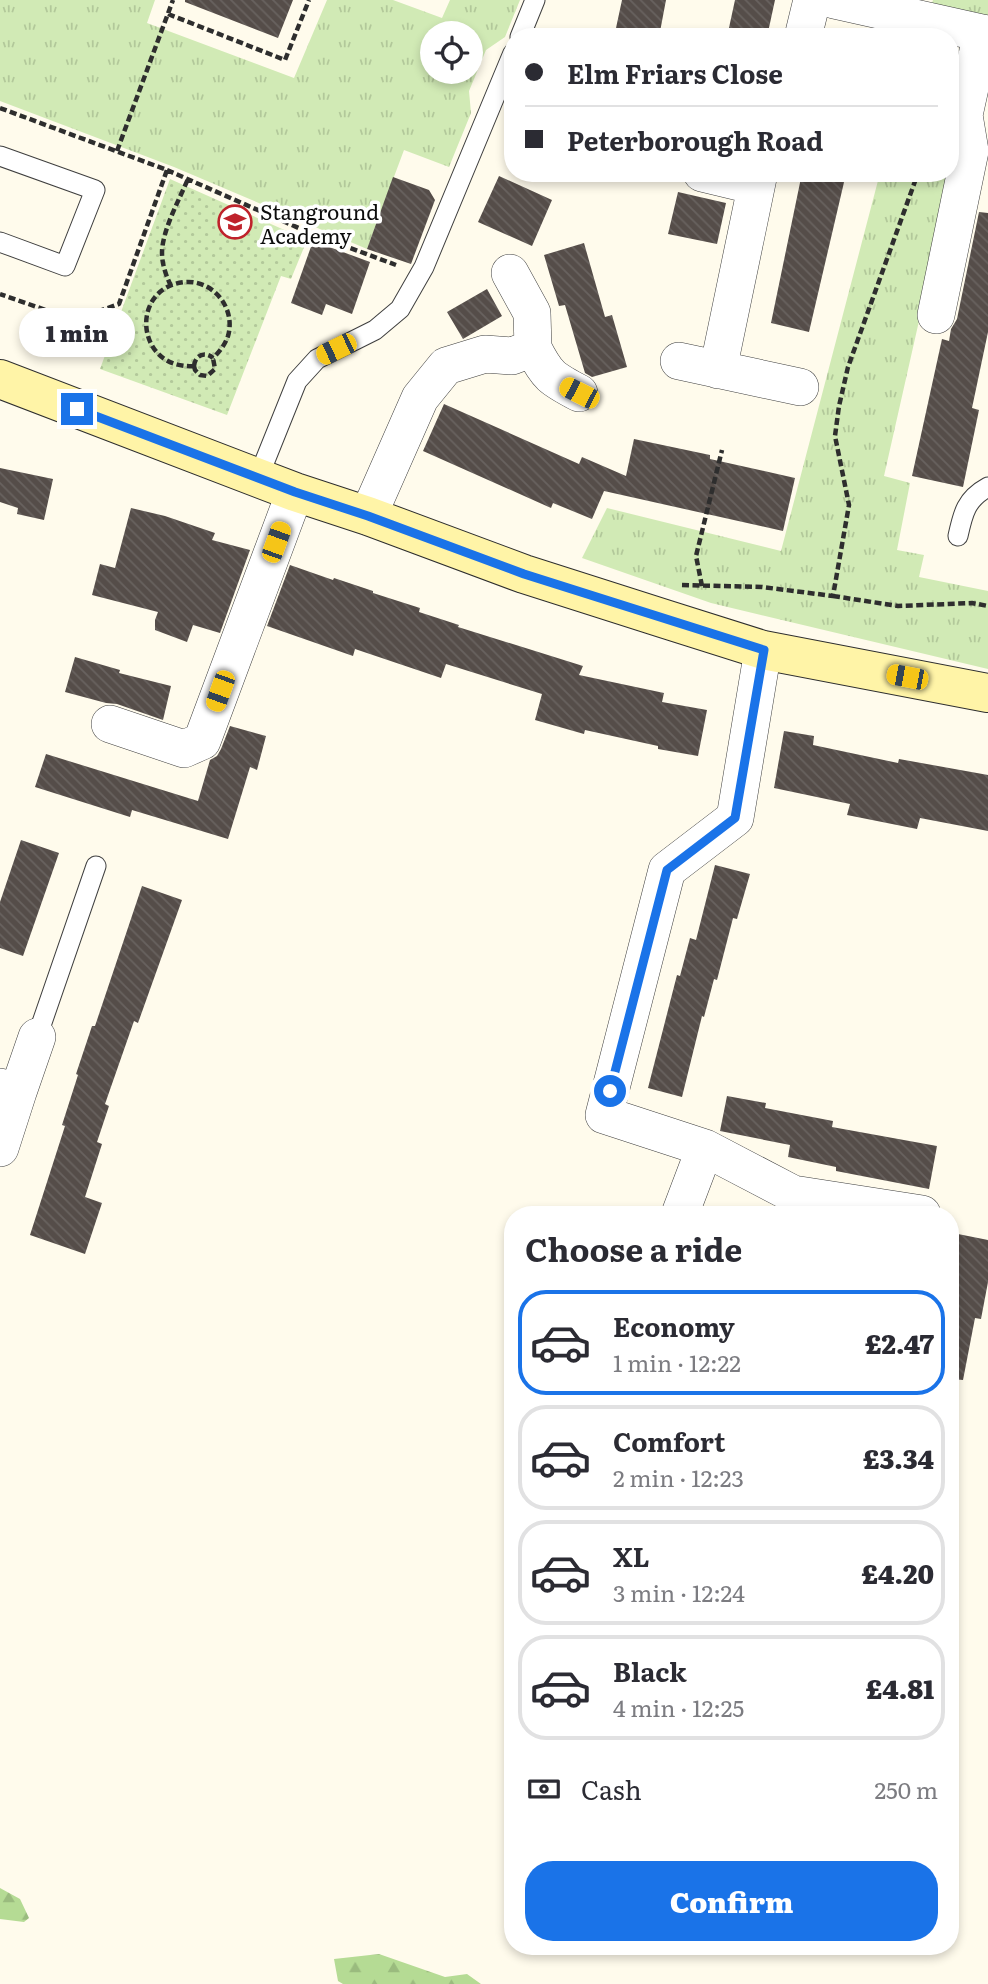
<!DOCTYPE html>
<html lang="en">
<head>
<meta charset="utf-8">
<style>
	:root { --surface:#fff; --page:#f2f2f3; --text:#2b2b33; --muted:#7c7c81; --line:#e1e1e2; --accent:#1a73e8 }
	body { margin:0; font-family:Literata,serif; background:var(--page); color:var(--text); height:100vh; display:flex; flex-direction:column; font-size:26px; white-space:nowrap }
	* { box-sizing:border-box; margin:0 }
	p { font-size:23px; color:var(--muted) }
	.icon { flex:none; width:38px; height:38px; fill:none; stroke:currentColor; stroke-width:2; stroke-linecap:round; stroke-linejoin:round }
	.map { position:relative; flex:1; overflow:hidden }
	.panel { position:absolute; left:504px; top:1206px; width:455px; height:749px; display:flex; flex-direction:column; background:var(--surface); border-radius:28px; box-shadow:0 4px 10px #0003 }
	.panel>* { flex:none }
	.top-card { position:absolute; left:504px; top:28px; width:455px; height:154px; border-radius:28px; box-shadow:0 4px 10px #0003; display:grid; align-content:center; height:154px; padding:0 21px; background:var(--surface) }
	.controls { position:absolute; left:420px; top:21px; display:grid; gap:14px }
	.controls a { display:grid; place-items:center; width:63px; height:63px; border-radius:50%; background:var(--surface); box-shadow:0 4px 10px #0003; font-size:35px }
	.end { position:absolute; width:32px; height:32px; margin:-16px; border:9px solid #1a73e8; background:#fff; box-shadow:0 0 0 4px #fff }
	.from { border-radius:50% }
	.bubble { position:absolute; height:49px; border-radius:24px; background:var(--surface); box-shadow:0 4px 10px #0003; font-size:23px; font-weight:800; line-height:49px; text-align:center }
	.car { position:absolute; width:21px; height:42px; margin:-21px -10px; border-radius:9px; box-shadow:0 0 5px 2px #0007; background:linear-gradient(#f5c518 24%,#345 0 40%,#f5c518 0 76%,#345 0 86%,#f5c518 0) }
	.top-card b { display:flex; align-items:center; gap:24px; height:66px; font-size:26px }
	.top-card b+b { border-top:2px solid var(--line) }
	.top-card i { width:18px; height:18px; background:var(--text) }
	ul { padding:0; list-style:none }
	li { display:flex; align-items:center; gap:21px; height:105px; margin:0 14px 10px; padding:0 7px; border:4px solid var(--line); border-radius:28px }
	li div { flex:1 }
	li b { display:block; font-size:26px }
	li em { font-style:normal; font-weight:800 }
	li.on { border-color:var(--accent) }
	li>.icon { width:63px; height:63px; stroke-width:1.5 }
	h2 { padding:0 21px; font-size:32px; line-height:84px }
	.pay { display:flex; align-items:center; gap:18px; height:77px; padding:0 21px; font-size:26px }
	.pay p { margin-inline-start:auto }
	.primary-button { display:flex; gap:14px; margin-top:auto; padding:14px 21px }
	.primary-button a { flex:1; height:80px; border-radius:28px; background:var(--accent); color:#fff; font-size:28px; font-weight:800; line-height:80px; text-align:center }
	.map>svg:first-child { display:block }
</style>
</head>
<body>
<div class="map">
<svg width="988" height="1984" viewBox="0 0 988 1984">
	<defs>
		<pattern id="grass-tufts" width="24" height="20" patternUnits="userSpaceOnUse" patternTransform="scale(1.75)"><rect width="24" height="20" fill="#d1eab5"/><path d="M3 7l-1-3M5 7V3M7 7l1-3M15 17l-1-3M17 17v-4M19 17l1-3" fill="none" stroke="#b2c89a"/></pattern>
		<pattern id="forest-firs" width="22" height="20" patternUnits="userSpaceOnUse" patternTransform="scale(1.75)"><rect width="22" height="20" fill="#b5db94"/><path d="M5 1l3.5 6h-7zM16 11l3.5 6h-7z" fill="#9abb7e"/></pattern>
		<pattern id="garden-dots" width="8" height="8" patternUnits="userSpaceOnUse" patternTransform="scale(1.75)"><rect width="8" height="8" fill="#d1eab5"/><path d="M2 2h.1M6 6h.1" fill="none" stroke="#b2c89a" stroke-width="1.8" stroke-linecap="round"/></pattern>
		<pattern id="building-back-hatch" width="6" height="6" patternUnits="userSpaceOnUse" patternTransform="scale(1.75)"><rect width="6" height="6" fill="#554d49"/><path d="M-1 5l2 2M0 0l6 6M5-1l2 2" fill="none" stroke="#68625f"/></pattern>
	</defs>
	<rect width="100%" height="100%" fill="#fffbec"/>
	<path fill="url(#grass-tufts)" fill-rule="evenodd" d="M0,0H155L147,23L294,78L327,0H393L442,18L450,0H520L505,37L486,50L469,91L471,113L449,167L404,150L367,249L174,167L0,101ZM432,33H471V72H432Z
		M933,0H988V16L932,3Z
		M950,54L964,58L956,157L884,476L910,483L897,550L924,555L919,577L988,591V669L711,603L582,558L607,508L781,551L880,173H950Z"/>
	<path fill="url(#forest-firs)" d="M0,1888L20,1899L29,1918L24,1922L0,1919Z
		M379,1954L445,1977L467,1974L481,1984H343L338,1981L334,1959Z"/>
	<path fill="url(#garden-dots)" d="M170,179L307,240L291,279L281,276L227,415L100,369Z"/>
	<path fill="url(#building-back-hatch)" d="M185,0H293L278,38L185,2Z
		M622,0H666L659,37L616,28Z
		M735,0H775L767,37H727Z
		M802,173H826L845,178L809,332L771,323Z
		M499,176L552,200L532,246L478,222Z
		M393,177L429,190L435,200L411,264L367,249Z
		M678,192L726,203L717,244L668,234Z
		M979,212L988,213V332L972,408L979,410L963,487L912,476L942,339L949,341L951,329L957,319Z
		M313,241L370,262L352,314L326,304L322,315L291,303Z
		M584,243L605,317L612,315L627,367L592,377L585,373L565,305L559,306L544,255Z
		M487,289L502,316L463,339L447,312Z
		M444,404L579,464L582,457L626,476L634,439L710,455V459L795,478L783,531L604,491L592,519L553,503L551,508L423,451Z
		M0,468L53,479L44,520L17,514L18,508L0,502Z
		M131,508L165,516L215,533L212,540L250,550L220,633L193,625L187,642L155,630V620L158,612L92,595L100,564L115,568Z
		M290,565L333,580L334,578L373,591V593L420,608L419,612L459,625L458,627L583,666L579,675L664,693L662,702L707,710L698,756L658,749V746L585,730L584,734L535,720L542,694L446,664L441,678L355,649L353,656L267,626Z
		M75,657L120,670L119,673L171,686L163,720L117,704L106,703L65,692Z
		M230,726L266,736L257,770L250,767L228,839L132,810L130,817L35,787L46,754L198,801L210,760L217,756L221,749Z
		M784,731L814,736L813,745L898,763L899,759L988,775V831L920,818L917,829L847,815L850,804L774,788Z
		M21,840L59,853L23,956L0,948V902Z
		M715,865L750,874L737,919L733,918L717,980L714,979L704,1017L702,1016L682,1097L648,1088L677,975L680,976L690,938L696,940Z
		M142,886L182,900L138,1023L134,1021L105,1104L109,1106L97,1142L102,1144L85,1197L102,1203L85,1254L30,1235L65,1126L62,1125L78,1075L76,1074L92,1026H95Z
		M727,1096L766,1103L765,1108L833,1121L832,1127L937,1146L929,1189L836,1171V1167L788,1157L790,1145L720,1131Z
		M958,1234L988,1240V1282L981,1319L975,1318L963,1380L950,1379V1272Z"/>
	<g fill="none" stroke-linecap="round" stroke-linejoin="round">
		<defs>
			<path id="lane" d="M520,37L535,0
				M0,156L95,190L65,266L0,242
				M258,478L297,381L317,359L375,330L400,309L424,267L513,53
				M958,536C963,513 966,499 988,487
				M37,1037L96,866"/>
			<path id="street" d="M834,0L982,33
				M803,37L812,0
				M702,173L756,186
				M936,315L970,151L964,115L982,33L988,34
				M533,348C547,376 552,379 579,393
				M679,361L800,387
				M718,370L759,173
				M368,516L420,398L446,366L485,354L512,356L533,348L532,313L510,273
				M763,650L735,818L667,870L604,1115L705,1148L793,1194L922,1214
				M110,724L184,749L202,741L295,492
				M0,1087L18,1092L37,1037
				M0,1148L18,1092
				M680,1214L705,1148"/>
			<path id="secondary" d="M0,379L295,492L368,516L524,574L665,619L763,650L988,693"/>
		</defs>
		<use href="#lane" stroke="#3f3f3f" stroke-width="21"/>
		<use href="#street" stroke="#3f3f3f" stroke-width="38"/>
		<use href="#secondary" stroke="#2e2e2e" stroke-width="40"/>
		<path stroke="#2e2e2e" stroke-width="4.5" stroke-dasharray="7 3.5" stroke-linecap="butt" d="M168,14L285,60L309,0
			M0,108L167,170L119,304L74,320L0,294
			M117,151L173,0
			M167,170L310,233L396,265
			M171,286C166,276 162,264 162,253C162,231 179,200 188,179
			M194,366C135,370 129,287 185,282C214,280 236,309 228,336C225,345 219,352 213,358
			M194,366L195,370L200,375L207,376L215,369L213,358
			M194,366C195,355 205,351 213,358
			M682,585L762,587L833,596L849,505L835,436L839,406L848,367L918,173
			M702,586L696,556L722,450
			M833,596L898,606L972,603L988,606"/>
		<use href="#lane" stroke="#fff" stroke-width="19"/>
		<use href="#street" stroke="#fff" stroke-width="37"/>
		<use href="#secondary" stroke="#fff4a7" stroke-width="38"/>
	</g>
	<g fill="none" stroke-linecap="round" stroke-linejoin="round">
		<path stroke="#1a73e8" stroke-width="9" d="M77,409L295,492L368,516L524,574L764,650L735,818L667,870L610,1091"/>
	</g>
	<defs>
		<symbol id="school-ring" viewBox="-11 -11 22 22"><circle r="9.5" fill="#fff" stroke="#bf222b" stroke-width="1.5"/><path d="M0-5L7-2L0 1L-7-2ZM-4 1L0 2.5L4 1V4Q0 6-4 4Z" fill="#bf222b"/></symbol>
	</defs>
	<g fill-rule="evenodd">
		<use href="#school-ring" x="216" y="203" width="38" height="38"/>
	</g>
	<g text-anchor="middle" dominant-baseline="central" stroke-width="7" stroke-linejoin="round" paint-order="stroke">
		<g font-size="21" fill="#0c0c0c" stroke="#fff" text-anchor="start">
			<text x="260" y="210">Stanground<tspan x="260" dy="24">Academy</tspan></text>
		</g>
	</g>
</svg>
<div class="controls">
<a><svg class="icon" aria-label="locate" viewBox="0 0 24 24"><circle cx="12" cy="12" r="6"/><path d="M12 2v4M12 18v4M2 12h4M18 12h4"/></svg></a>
</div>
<i class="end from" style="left:610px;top:1091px"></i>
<i class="end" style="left:77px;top:409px"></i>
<div class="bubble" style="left:19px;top:308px;width:116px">1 min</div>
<i class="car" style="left:336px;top:349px;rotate:244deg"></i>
<i class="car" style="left:579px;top:393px;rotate:297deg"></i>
<i class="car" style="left:276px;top:542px;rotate:20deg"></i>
<i class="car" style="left:907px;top:677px;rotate:281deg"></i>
<i class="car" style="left:220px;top:691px;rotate:200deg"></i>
<div class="top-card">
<b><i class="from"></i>Elm Friars Close</b>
<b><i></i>Peterborough Road</b>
</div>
<section class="panel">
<h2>Choose a ride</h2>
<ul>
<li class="on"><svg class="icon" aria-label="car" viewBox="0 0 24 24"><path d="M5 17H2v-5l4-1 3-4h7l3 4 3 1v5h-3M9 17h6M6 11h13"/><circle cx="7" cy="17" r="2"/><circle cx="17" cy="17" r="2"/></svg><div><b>Economy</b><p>1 min · 12:22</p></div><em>£2.47</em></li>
<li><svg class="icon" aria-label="car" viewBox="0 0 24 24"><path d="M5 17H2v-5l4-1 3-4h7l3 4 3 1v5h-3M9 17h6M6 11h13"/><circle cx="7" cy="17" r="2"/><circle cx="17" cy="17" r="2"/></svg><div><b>Comfort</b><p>2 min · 12:23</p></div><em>£3.34</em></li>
<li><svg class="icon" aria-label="car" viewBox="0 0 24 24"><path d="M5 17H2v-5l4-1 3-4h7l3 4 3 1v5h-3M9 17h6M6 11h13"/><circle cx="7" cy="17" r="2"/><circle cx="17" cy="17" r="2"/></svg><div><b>XL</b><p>3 min · 12:24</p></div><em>£4.20</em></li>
<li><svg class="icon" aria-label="car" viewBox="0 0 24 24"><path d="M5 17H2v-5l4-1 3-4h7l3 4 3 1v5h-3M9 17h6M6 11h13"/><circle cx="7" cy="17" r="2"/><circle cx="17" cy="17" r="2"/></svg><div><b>Black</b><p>4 min · 12:25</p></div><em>£4.81</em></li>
</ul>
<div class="pay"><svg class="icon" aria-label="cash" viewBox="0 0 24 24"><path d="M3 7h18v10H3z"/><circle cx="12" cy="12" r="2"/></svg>Cash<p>250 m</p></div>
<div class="primary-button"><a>Confirm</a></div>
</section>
</div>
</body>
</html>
